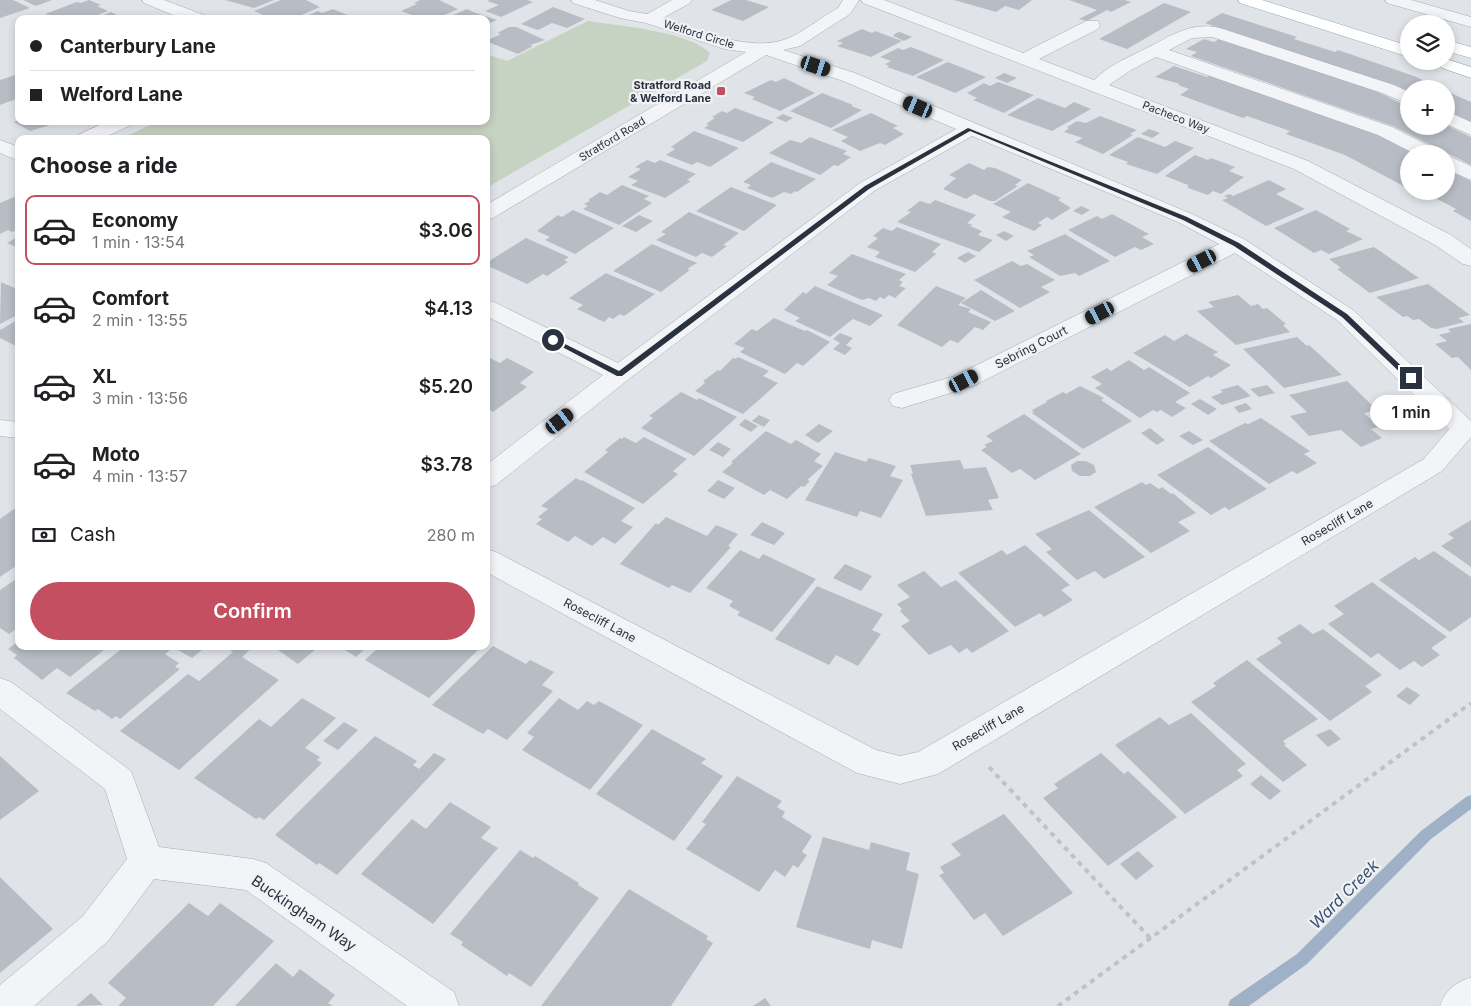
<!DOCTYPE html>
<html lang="en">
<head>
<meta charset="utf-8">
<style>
	:root { --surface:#fff; --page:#f2f2f2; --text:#202124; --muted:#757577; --line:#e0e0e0; --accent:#c44f60 }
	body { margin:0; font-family:Inter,sans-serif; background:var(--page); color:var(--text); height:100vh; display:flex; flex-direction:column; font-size:19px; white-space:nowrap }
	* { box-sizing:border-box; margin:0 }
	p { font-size:16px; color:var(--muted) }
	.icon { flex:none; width:28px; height:28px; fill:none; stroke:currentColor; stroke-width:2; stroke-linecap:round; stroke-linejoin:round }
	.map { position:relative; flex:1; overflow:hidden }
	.drawer { position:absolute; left:15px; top:135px; width:475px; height:515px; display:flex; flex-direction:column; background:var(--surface); border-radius:10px; box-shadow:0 2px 8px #0003 }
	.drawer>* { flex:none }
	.top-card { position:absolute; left:15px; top:15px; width:475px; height:110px; border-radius:10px; box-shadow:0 2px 8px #0003; display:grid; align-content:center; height:110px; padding:0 15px; background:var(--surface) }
	.fabs { position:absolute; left:1400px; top:15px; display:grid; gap:10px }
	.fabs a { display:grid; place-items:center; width:55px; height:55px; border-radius:50%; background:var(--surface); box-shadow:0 2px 8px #0003; font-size:25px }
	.end { position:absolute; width:22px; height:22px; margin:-11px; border:6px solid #2a323f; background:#fff; box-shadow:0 0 0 2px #fff }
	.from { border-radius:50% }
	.bubble { position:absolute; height:35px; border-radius:18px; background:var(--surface); box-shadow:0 2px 8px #0003; font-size:16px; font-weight:600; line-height:35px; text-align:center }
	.car { position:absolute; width:15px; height:30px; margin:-15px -8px; border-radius:6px; box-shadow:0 0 4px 1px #0007; background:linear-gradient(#222 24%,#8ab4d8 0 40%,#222 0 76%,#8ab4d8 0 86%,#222 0) }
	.top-card b { display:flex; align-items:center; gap:18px; height:48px; font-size:19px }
	.top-card b+b { border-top:1px solid var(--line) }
	.top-card i { width:12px; height:12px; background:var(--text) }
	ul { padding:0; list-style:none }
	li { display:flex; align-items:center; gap:15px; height:70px; margin:0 10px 8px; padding:0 5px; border:2px solid transparent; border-radius:10px }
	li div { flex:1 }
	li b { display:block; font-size:19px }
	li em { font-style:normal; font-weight:600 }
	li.selected { border-color:var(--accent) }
	li>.icon { width:45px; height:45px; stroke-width:1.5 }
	h2 { padding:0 15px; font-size:22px; line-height:60px }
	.pay { display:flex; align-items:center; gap:12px; height:55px; padding:0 15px; font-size:19px }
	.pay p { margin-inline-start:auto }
	.primary-button { display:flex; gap:10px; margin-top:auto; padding:10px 15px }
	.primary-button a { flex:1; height:58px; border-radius:30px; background:var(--accent); color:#fff; font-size:20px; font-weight:600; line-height:58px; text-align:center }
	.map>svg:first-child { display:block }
</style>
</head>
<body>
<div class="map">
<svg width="1471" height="1006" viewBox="0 0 1471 1006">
	<rect width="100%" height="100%" fill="#e0e4e8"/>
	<path fill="#c6d2c2" d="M588,21C620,26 688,31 710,53L707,61L486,188V139H120L159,121H486V54L507,61Z"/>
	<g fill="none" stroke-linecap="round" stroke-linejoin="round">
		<path fill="#9eb1c6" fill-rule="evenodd" d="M1471,795V809L1431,839L1307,964L1249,1006H1228L1230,1000L1297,954L1421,831L1466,797Z"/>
	</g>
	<path fill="#b8bdc5" d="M0,0H13L30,8L0,18Z
		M23,0H52L36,6Z
		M89,0L101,5L97,6L108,11L87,19H46L51,16L45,14L77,2L81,3Z
		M225,0H274L254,8Z
		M281,0H306L320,7L292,19H273L254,11Z
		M420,0H439L458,9L435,19H423L401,11L417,4L414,3Z
		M490,0H527L533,2L501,17L485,11L499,5L487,1Z
		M731,0H746L769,7L743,21L711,10Z
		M954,0H1032L1019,10L1005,6L996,12Z
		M1069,0H1125L1131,2L1111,12L1107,10L1087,21L1079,19L1097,10Z
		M1164,3L1191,12L1127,49L1099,39Z
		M553,7L585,19L567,28L552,23L538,30L521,24Z
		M333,9L357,19H300L318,11L322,13Z
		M467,9L473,12L497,20L486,25V19H444Z
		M111,12L123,18L127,16L132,19H94Z
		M1222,13L1297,37L1294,39L1335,52L1338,50L1414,76L1442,89H1409V93L1392,85L1205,23Z
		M509,27H516L545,40L530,45L533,46L518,54L486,41L501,34L497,33Z
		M862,29L872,33L875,31L902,41L871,57L837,46L843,43L837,41Z
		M900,32L912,37L904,41L893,36L896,33Z
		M1204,39L1214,42L1219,39L1378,92L1409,107V126L1446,125L1471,137V165L1393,126L1191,56L1197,52L1186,49Z
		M911,47L944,60L913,76L887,67L889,66L885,64L891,61L880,57L898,48L903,50Z
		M948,62L986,77L955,93L916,77Z
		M1174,66L1207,77L1210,76L1381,136L1416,154H1409V189L1345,155L1286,134L1290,131L1247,116L1243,118L1180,95L1189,89L1178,85L1180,84L1155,77Z
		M1004,73L1017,78L1007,83L995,78Z
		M18,74L19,98L0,105V80Z
		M784,78L815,93L780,111L752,99L755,97L744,93L771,80L776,82Z
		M998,82L1034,95L1004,113L973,100L977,98L967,93L984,83L990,86Z
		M1446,91L1471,102V122L1446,110Z
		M822,93L853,105L851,106L862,110L831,128L790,111Z
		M1038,98L1065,108L1074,102L1091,109L1052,131L1007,115Z
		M735,108L774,122L743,142L704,128L709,125L706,124L715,118L712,117L722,111L727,113Z
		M871,113L898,126L893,128L904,134L885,145L880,143L860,151L841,141L848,137L832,130Z
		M783,114L793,118L786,122L776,118Z
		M1100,116L1137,130L1130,134L1133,135L1103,154L1075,142L1083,138L1064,132L1069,128L1067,127L1077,121L1086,123Z
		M19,120V121H63L30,131L14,122Z
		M1149,129L1160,133L1152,138L1141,134Z
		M694,131L739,148L710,167L697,162L692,165L666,155L675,149L671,147Z
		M810,137L847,151L843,154L851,157L838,166L834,165L820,175L769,153L790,140L801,143Z
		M1138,137L1165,147L1175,141L1194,148L1157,174L1126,164L1128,162L1109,155Z
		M1195,155L1208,160L1211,158L1235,167L1229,171L1244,177L1221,194L1213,191L1208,195L1188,188V185L1165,176Z
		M647,160L655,163L660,160L696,174L687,180L691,181L665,198L631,185L638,181L628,177L641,169L635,167Z
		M771,162L816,179L797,192L795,191L791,194L784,192L772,198L747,188L751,185L743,182Z
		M969,163L984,170L988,167L995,168L1022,180L1015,185L1018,186L995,201H990L974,194L966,199L943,189L956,178L949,175Z
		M1446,169L1471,181V221L1453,211L1456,209L1422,191H1446Z
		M1269,180L1286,189L1276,194L1305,209L1266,226L1222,200L1228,198L1224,196L1230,194L1233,196Z
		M1028,183L1061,198L1058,200L1071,208L1052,220L1047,217L1038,223L1042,225L1034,231L1002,217L1011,212L993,204Z
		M622,185L649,196L644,199L652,203L619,225L583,209L588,206L584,204L590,201L588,200L600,192L607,195Z
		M731,187L777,205L744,231L696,211Z
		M14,197L19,198V229L12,232L8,230L0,234V203Z
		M935,200L976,215L967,223L973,225L970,226L982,231L978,235L993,240L979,252L897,222L911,212L907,211L920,201L930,204Z
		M1081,206L1090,210L1082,215L1073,211Z
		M573,210L605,224L614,228L575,254L545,240L550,237L537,231L558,215L562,217Z
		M1316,210L1350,229L1346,231L1363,239L1329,254L1321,250L1314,253L1274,228Z
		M689,212L739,233L723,245L727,246L712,257L702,253L696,257L656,240L666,234L661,232Z
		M1112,214L1149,234L1142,237L1154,244L1141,250L1135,247L1115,257L1068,230L1097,216L1102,219Z
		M639,215L653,221L636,232L622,226Z
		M897,227L941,244L932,252L936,254L915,272L875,257L880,252L867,247L878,238L873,236L883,228L892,231Z
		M1004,231L1014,236L1006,241L996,235Z
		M1065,234L1110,261L1079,276L1075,273L1060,276L1029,257L1034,255L1027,251Z
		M19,236V248L7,243Z
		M526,238L569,257L564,260L568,262L547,276L543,274L527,284L486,265V263Z
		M652,244L697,263L687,269L690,270L661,292L613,271Z
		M1374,247L1419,278L1370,293L1337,269L1341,268L1329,259Z
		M968,252L976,256L965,263L957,258Z
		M852,254L906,274L899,280L903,282L899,286L906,288L895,298L889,295L884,299L880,297L876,301L869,298L862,300L827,285L838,276L829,273Z
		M1012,261L1021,266L1027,264L1055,280L1041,287L1050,292L1020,308L974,280Z
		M606,273L655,294L624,316L620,314L613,319L609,317L604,322L577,309L583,305L569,298Z
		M1,282L19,290V314L0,324Z
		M1428,284L1470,315L1458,318L1464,322L1437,329L1431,328L1419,319L1413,320L1407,316L1403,317L1376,297Z
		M815,286L883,315L870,326L853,319L830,337L795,321L800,318L784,310L803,292L806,294Z
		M936,286L966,298L958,305L971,309L968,312L991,322L983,330L975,327L958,343L950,340L942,347L897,325Z
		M981,290L1015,311L995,321L961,303Z
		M1238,295L1251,306L1258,304L1263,309L1267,308L1286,324L1283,325L1290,332L1236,345L1197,311L1214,307L1208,302Z
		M774,318L805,331L807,330L830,342L803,366L797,363L785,374L740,352L745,348L734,344L752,329L757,331Z
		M19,319V345L16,346L0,338V330Z
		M1471,324V370L1458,357L1452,358L1435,344L1447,341L1439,335L1451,332L1448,329Z
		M840,333L853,338L846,345L852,348L845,355L833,349L840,343L833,339Z
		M1186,334L1218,352L1213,355L1231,365L1211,378L1208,376L1190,387L1133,353L1165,335L1174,341Z
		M1297,337L1307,346L1309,345L1342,375L1284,388L1243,349Z
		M486,356L500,363L507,358L534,372L520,383L527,387L493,412L486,408Z
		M738,357L769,371L763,376L778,383L743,414L695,391L705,383L703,381L718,370L720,371L733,358L735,359Z
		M1129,360L1144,370L1149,367L1190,393L1175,402L1186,408L1172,417L1161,410L1157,412L1153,410L1140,418L1095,388L1102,384L1091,377L1107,368L1111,371Z
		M1347,381L1373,406L1370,407L1374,411L1364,413L1379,427L1371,429L1382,438L1361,447L1341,430L1309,436L1290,416L1307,412L1289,395Z
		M1238,385L1251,396L1222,405L1211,397L1223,392L1220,390Z
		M1267,385L1275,393L1259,397L1250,389Z
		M1080,386L1104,398L1101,400L1132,421L1083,449L1032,413L1034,412L1032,410L1047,402L1046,401L1063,392L1066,394Z
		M681,392L697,400L699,398L737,417L694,456L641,428L653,418L649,416Z
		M1200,399L1217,409L1208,415L1191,404Z
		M1246,403L1252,409L1239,413L1234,407Z
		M1024,414L1081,454L1035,480L1020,469L1012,473L981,450L987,447L984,445L993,441L986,436Z
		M759,415L770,420L764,427L752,421Z
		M1261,418L1310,451L1304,454L1317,463L1297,474L1292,471L1269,484L1209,441L1245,423L1248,424Z
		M745,419L758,426L751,432L739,425Z
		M819,424L833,431L818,443L805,435Z
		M1150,428L1165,440L1157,445L1141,433Z
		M766,431L791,444L796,440L821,454L814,461L823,466L807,480L810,481L804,487L801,486L787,499L770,490L764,495L722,472L733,463L731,462Z
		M1189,431L1203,440L1193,445L1179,436Z
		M624,437L636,443L644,437L687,459L673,471L678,474L643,504L584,472L608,452L605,450L620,438L622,439Z
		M718,442L731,449L723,457L709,450Z
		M1208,447L1267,489L1229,510L1225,507L1211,515L1157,475Z
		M835,452L866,462L869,458L896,466L890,476L903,480L881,518L860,511L857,517L805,500Z
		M960,460L964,469L986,467L999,498L988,500L993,510L926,516L911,474L913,473L910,465Z
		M1077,461H1086L1094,465L1096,472L1090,476H1080L1072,471L1071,465Z
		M576,478L581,481L582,480L635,508L621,521L633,527L615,544L603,537L592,546L575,536L568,542L536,524L542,519L538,517L548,509L541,506Z
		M718,480L735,488L724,499L707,491Z
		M1142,482L1146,485L1150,483L1159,489L1162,487L1171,494L1173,493L1196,513L1178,522L1190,531L1151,553L1094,507Z
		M14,509L19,511V564L0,577V519Z
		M1089,510L1145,557L1104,579L1095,571L1077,580L1046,552L1052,549L1035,534Z
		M666,517L707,536L716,525L738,534L728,546L731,547L690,593L672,585L669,588L620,564L656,523L658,525Z
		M1471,520V567L1441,546L1454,538L1448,534Z
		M762,522L785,533L774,545L750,535Z
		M1025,545L1070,585L1061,590L1073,600L1044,617L1040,613L1015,627L958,573L1002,550L1007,555Z
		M740,550L759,559L763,554L816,579L772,632L737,615L740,612L729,606L733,601L706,588Z
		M1434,551L1471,577V617L1450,632L1379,580L1415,557L1419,560Z
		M845,564L872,576L861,591L833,578Z
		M924,571L941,587L956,580L1009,631L972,653L967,648L959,653L951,645L929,655L901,626L910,621L900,611L902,609L897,604L910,597L897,585Z
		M19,577V627L9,634L0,628V590Z
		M1372,582L1447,637L1431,648L1440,655L1422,667L1414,661L1400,670L1378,653L1371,658L1328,624L1344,614L1334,606Z
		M817,586L883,614L872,630L881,634L858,666L836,655L829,665L775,639Z
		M1300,624L1313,634L1323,629L1382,675L1365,686L1372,692L1330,721L1256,659L1282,643L1277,638Z
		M19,641V646H109L70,677L57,668L42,680L14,658L17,655L8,649Z
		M125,646H175L165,654L179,663L175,667L180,669L120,719L116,716L112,719L98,709L95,711L66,693Z
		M183,646H207L192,658L178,650Z
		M232,646H254L242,657L279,680L179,770L120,731L188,674L199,681L233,652L228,649Z
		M283,646H312L316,649L298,664L278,650Z
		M339,646H368L356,657Z
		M380,646H482L429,698L365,660Z
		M493,646L526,664L530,660L554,672L542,685L553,691L507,740L488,729L483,734L432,705Z
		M1247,660L1318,719L1283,741L1286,744L1284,745L1307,765L1283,782L1191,702L1216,686L1213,683Z
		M1407,687L1420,695L1410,705L1396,696Z
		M302,698L336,718L305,748L320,757L317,760L322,763L264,820L259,817L256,819L194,778L259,719L271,727Z
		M559,698L578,710L587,701L594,705L599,701L643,725L590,790L522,750L534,737L527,733Z
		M1191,713L1246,764L1237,770L1243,776L1185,814L1115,745L1160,717L1169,725Z
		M344,722L358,730L338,750L323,741Z
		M652,729L706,759L701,763L723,776L674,841L596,794Z
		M1330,729L1341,739L1328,747L1316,735Z
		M375,736L417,761L413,765L419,769L434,753L446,759L337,875L319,863L317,865L275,835Z
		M1101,753L1124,774L1128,771L1177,817L1108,866L1043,798L1058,788L1054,784Z
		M0,756L39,791L0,820Z
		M1261,775L1281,791L1270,800L1250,784Z
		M737,776L782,801L777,807L785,812L782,817L812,836L802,852L807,855L798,868L793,865L785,877L775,870L759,892L686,849L706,824L702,822Z
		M450,802L491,827L481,838L498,848L433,924L361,874L412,819L426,829Z
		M1004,814L1073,893L1003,936L985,913L974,920L939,875L944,873L940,867L961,855L951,844Z
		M823,837L869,850L871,842L910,853L906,870L919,874L902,949L872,940L870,949L796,927Z
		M520,850L533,858L535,856L579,883L578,885L599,898L531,987L509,973L507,976L461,945L463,942L450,934Z
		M1138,851L1154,866L1136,880L1120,864Z
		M0,877L53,929L0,973Z
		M629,889L708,936L706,939L713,943L671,1006H541Z
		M189,903L208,916L220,903L274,941L213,1006H118L126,998L108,983Z
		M276,963L293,977L300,969L335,995L328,1003L333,1006H235Z
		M91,993L103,1005L76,1006Z
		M765,998L771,1006H753Z"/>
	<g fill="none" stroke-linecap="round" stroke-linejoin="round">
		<defs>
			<path id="minor" d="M142,0H164L204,15L206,19H183L144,3Z
				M571,0H595L629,11L647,14L672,0H692L690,3L663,18C699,30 752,54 789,38C806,30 822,17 838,8L843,0H859L850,14L800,46L783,50L855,73L1192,214L1244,239L1353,310L1471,421V437L1442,471L938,774L900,784L857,773L486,572V549L496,552L876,750L900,756L918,752L1424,459L1449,429L1337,320L1235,253L973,386L902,408L893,406L889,400L893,394L955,376L1219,244L1178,222L972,136L874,191L629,379L496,485L486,488V465L603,375L486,316V300L494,302L618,363L860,183L956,129L843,81L766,55L493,218L486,220V205L746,52L724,49L646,23L620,18L573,3Z
				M861,0H884L1023,53L1086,21H1098L1100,25L1098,29L1039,59L1094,80C1109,65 1129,57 1147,48C1171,36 1191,21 1220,28L1394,85L1409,92V104L1382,93L1212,37L1192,38L1169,50L1392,127L1438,150L1441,154H1415L1378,135L1156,57L1131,70L1109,85L1308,161L1451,235L1471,249V266L1463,264L1435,245L1294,169L863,3Z
				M1385,0H1411L1471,17V27L1387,3Z
				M1446,111L1471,122V135L1446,124Z
				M108,121H133L131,125L101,139H76L78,135Z
				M0,140L19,147V161L0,153Z
				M1446,155L1471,166V180L1446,169Z
				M0,420L19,422V438L0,436Z
				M0,678L11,682L131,771L159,847L253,859L266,863L454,992L459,1006H407L246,890L154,879L108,941L34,1006H0V985L82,917L127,859L105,789L0,709Z
				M1471,977V1006H1440C1447,988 1454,984 1471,977Z"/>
			<path id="major" d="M1238,0H1262L1409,46V57L1240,3Z
				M1446,40L1471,47V58L1446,51Z"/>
			<path id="highway" d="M1446,59L1471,67V78L1442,68L1439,64L1441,61H1446Z"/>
		</defs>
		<use href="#minor" stroke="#a6abb2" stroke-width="1"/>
		<use href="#major" stroke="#a1a8b3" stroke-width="1"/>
		<use href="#highway" stroke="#89919e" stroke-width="1"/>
		<path stroke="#bfc2c7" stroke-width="4" stroke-dasharray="5 5" stroke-linecap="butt" d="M989,767L1151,939
			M1058,1006L1471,703"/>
		<use href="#minor" fill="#f3f4f7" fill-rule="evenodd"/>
		<use href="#major" fill="#fff" fill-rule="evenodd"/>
		<use href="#highway" fill="#fff" fill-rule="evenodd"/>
	</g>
	<path fill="#2a323f" d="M968,128L1187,217L1239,243L1347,314L1414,378L1408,380L1342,317L1234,246L1183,220L970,131L869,189L622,376H617L549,340L555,339L619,371L865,186Z"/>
	<rect fill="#c44f60" stroke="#f0f2f6" stroke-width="2" x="716" y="86" width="10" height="10" rx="2.5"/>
	<g text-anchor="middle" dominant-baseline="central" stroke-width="4.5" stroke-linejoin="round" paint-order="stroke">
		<g font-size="11" fill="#2a323f" stroke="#f0f2f6">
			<text transform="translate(699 34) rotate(17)">Welford Circle</text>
			<text transform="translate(1176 117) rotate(21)">Pacheco Way</text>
			<text transform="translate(612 139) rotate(-31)">Stratford Road</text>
		</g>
		<g font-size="11" font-weight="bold" fill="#2a323f" stroke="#f0f2f6" text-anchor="end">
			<text x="711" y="85">Stratford Road<tspan x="711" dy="13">&amp; Welford Lane</tspan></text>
		</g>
		<g font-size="12" fill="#2a323f" stroke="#f0f2f6">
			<text transform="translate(1031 347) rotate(-27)">Sebring Court</text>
			<text transform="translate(1337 522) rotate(-30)">Rosecliff Lane</text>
			<text transform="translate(600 620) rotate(28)">Rosecliff Lane</text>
			<text transform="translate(988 727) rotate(-30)">Rosecliff Lane</text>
		</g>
		<g font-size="15" fill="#2a323f" stroke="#f0f2f6">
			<text transform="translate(304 913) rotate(34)">Buckingham Way</text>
		</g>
		<g font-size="16" font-style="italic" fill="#37506f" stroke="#f0f2f6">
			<text transform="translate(1344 894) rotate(-45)">Ward Creek</text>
		</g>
	</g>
</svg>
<div class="fabs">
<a><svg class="icon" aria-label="layers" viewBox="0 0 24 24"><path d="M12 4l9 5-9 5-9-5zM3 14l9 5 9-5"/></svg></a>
<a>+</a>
<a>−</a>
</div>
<i class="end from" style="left:553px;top:340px"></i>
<i class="end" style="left:1411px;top:378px"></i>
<div class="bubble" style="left:1370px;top:395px;width:82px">1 min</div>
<i class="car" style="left:816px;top:66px;rotate:108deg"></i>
<i class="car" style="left:918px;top:107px;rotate:293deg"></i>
<i class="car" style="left:1202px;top:261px;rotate:243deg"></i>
<i class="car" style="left:1100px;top:313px;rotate:243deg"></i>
<i class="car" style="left:964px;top:381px;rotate:63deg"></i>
<i class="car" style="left:560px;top:421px;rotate:52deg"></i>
<div class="top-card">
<b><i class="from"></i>Canterbury Lane</b>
<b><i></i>Welford Lane</b>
</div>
<section class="drawer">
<h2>Choose a ride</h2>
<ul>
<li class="selected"><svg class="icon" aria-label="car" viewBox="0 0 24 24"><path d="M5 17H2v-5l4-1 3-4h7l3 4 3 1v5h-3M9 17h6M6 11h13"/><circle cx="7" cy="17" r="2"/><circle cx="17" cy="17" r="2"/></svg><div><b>Economy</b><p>1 min · 13:54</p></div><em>$3.06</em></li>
<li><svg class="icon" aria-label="car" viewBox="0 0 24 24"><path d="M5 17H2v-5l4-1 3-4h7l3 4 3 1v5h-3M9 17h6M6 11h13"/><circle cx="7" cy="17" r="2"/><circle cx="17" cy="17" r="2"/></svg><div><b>Comfort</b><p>2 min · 13:55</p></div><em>$4.13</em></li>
<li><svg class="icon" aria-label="car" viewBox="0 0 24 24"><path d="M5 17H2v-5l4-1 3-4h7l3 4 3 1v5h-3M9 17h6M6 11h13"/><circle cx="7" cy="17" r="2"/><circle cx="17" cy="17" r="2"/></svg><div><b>XL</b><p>3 min · 13:56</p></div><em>$5.20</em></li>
<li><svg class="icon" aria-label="car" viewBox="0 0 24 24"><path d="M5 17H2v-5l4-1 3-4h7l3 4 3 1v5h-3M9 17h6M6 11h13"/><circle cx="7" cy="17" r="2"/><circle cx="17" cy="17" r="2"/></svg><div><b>Moto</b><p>4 min · 13:57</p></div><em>$3.78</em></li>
</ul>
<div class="pay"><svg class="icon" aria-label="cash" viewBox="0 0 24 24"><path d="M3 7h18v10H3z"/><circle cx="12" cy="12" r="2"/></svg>Cash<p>280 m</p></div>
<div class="primary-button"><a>Confirm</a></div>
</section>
</div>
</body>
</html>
